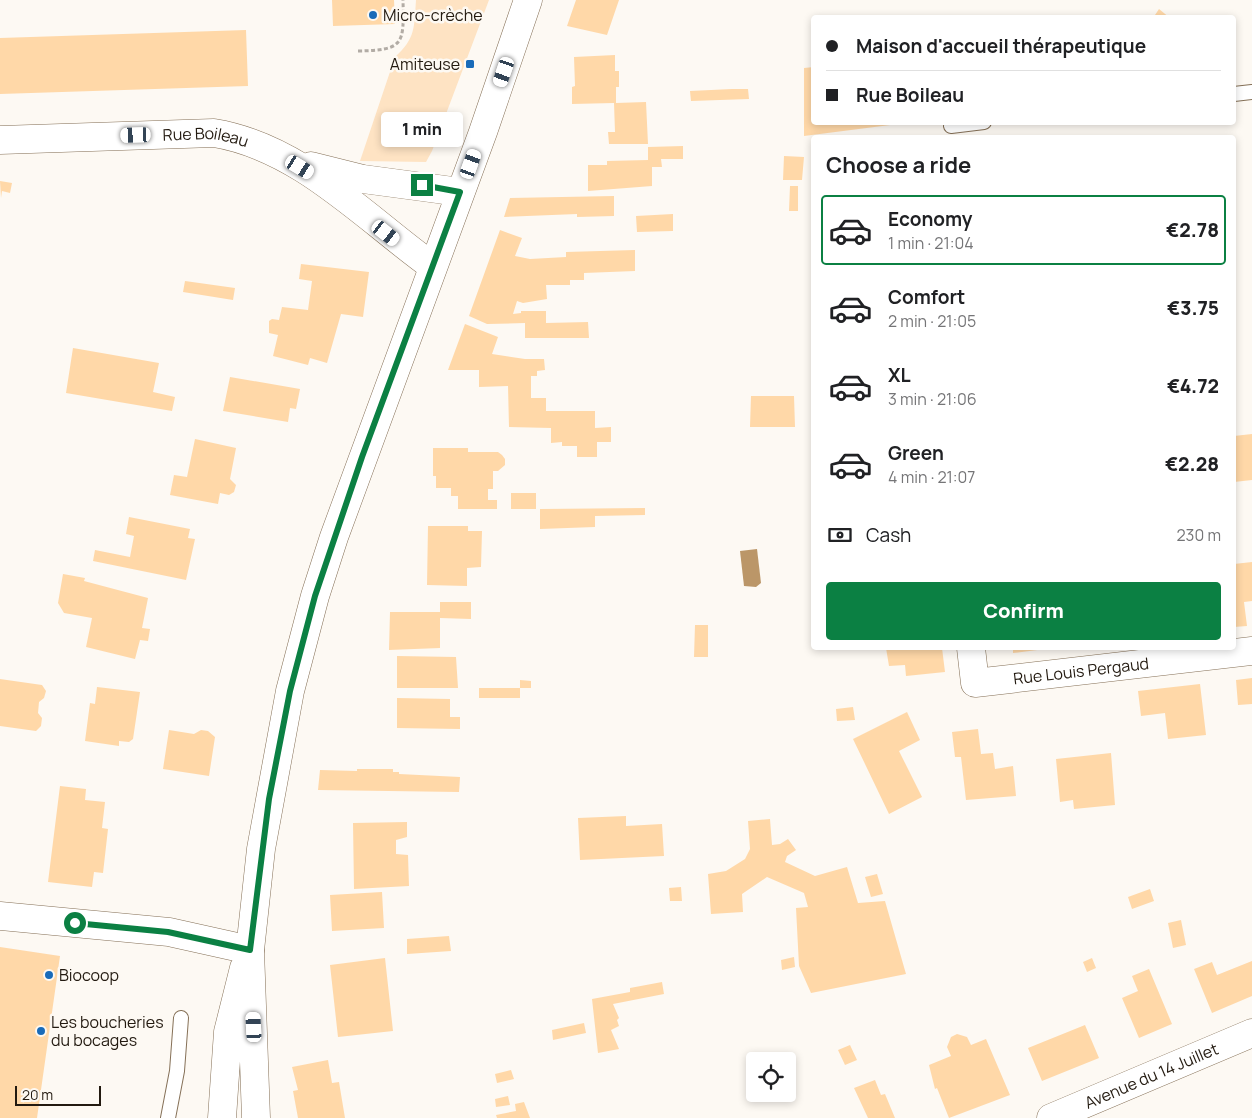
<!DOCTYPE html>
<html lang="en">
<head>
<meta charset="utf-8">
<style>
	:root { --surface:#fff; --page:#f2f2f2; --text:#202124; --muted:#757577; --line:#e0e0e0; --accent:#0b8043 }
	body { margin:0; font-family:Manrope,sans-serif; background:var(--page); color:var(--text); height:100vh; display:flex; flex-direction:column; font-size:19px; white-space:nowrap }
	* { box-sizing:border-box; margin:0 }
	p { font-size:16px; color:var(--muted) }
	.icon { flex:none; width:28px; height:28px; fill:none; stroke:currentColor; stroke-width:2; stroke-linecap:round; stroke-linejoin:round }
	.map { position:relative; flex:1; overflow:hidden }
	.side { position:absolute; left:811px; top:135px; width:425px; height:515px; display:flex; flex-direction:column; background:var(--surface); border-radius:5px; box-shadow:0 2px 8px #0003 }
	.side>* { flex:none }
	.banner { position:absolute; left:811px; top:15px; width:425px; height:110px; border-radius:5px; box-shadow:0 2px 8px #0003; display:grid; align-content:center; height:110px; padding:0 15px; background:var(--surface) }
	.tools { position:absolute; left:746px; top:1052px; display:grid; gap:10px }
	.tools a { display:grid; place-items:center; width:50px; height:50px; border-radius:5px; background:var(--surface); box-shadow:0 2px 8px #0003; font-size:25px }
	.scale { position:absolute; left:15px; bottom:12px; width:86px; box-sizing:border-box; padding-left:5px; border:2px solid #231a10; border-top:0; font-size:14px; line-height:18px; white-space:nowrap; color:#231a10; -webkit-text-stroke:4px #fdf9f3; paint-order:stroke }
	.end { position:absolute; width:22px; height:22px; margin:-11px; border:6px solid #0b8043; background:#fff; box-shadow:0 0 0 2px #fff }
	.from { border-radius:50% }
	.bubble { position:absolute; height:35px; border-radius:5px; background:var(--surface); box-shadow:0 2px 8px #0003; font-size:16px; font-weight:800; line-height:35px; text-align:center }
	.car { position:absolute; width:15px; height:30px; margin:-15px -8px; border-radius:6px; box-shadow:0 0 4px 1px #0007; background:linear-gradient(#fff 24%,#345 0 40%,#fff 0 76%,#345 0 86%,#fff 0) }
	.banner b { display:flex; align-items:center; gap:18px; height:48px; font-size:19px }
	.banner b+b { border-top:1px solid var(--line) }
	.banner i { width:12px; height:12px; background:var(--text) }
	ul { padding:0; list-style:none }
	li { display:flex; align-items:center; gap:15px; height:70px; margin:0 10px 8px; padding:0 5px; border:2px solid transparent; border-radius:5px }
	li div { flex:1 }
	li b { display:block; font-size:19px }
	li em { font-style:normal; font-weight:800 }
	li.current { border-color:var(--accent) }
	li>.icon { width:45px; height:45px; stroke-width:1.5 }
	h2 { padding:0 15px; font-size:22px; line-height:60px }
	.pay { display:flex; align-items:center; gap:12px; height:55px; padding:0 15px; font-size:19px }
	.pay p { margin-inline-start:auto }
	.action { display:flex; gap:10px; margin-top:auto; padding:10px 15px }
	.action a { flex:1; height:58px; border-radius:5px; background:var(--accent); color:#fff; font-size:20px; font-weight:800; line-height:58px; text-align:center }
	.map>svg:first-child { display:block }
</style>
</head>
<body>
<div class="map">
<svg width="1252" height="1118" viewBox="0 0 1252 1118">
	<rect width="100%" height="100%" fill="#fdf9f3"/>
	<path fill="#fee3c3" d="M416,0H489L432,151L426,162L360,161L395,57C416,38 414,27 416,0Z"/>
	<path fill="#bb9668" d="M757,549L761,583L756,587L744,586L740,551Z"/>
	<path fill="#ffd8a8" d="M332,0H394L395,24L333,26Z
		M576,0H619L607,35L567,26Z
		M1159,9L1170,18H1153Z
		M246,30L248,86L0,94V38Z
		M615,55V71H619V87H616V103L646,102L648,144H609L608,132H615L614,103L572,104V87L575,86L574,57Z
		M814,67V122L898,124L804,136V68Z
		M732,89H748L749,99L691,101L690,91Z
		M683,146V159H661L662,167H652V186L588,191V165H607V161L648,160V147Z
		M784,156L804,157L802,180H783Z
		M0,181L12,183L10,193L2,191L1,198Z
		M790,186H798V211H789Z
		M614,196V216L577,217V214L504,217L510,198Z
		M673,214V231L637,232L636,216Z
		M500,230L522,238L515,256L530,259L566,257V252L635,250V271L584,273V280H570V285H546L547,299L523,303L517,301L513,314L521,313V311H546V323L588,322L589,338H525V323L487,324L469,316Z
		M301,264L369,272L363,317L341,314L327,363L310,358L308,365L273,356L278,335L269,333V321L272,319L279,320L282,307L308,310L312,281L299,279Z
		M185,281L235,288L233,300L183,292Z
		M465,324L498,337L492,354L525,359H544L545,370L537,371V376H531V398H546V411H595V428L611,427V442H597V457H577V446H562V442L551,443V428L509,427L508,386L479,387V370H448Z
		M73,348L159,363L153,392L175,397L172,411L66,393Z
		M230,377L300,389L296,409L290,408L288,422L223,411Z
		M751,396H794L795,427H750Z
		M1252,434V480L1234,482V436Z
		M195,439L236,448L230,479L236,485L234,492L229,495L220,493L218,504L170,495L174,475L187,477Z
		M433,448H468V452H498L502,455L505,459V465L498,471H493V489H488V500H497V509H458V496H451V488H436V476H433Z
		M511,493H536V509H511Z
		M645,508V515L595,516V527L540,529V509Z
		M129,517L190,529L188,538L195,539L186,580L93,561L95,550L130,557L134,536L126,534Z
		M428,526H468V531H482L481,567L467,568V586L427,585Z
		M1252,562V601L1244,602L1247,626L1234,627V564Z
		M63,574L85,578L84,581L148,598L142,628L150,629L148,641L140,640L135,659L86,647L92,618L64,613L58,603Z
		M440,602H471V619L440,618V648L389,650L390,612H440Z
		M695,625H708V657H694Z
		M886,648H942L945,672L906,676L905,665L889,666Z
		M1013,648H1045V649L1013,653Z
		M397,656L456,657L458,688H397Z
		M1252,678V704L1238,705L1236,680Z
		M0,679L42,685L46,691L44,698L39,702L38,713L42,718L41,726L36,731L0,726Z
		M520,680L531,681V688H520Z
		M1200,684L1206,735L1168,739L1165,713L1141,716L1138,691Z
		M97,687L140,692L133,739L129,742L119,741V746L85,741L90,703L95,704Z
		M479,688H520V698H479Z
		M397,698L450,699V717H460V729L397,728Z
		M853,707L855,720L837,721L836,709Z
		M907,712L920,740L899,751L922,797L889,814L853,739Z
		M978,729L981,754L993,753L995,769L1013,766L1016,796L966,800L961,757H955L952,732Z
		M169,730L194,734L201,730L208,731L215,737L209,776L163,769Z
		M1111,753L1115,805L1074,809L1073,800L1060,802L1056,759Z
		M357,769H393V772H399V774L460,777L459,792L318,790L320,770L357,771Z
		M60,786L86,789L85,800L105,802L102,828L108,829L103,873L94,872L92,887L48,882Z
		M626,816V826L662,824L664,856L580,860L578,818Z
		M770,819L772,845L780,844L788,839L796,850L787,856L785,862L815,876L847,867L858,903L885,901L906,974L811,993L799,966L796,908L808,907L804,893L767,877L742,894L743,912L711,914L708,874L726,871L745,859L750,849L748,821Z
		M407,822V837L396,840V854L408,855L409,886L354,889L353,823Z
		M877,874L883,894L871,897L865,877Z
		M681,887L682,901H670L669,888Z
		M1150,889L1154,901L1132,909L1128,897Z
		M382,892L384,928L332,931L330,895Z
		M1181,920L1186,945L1173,948L1168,923Z
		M449,936L451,951L407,954V939Z
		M0,947L60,956L37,1118H0Z
		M794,957L795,967L782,970L781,960Z
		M385,958L393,1031L338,1037L330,965Z
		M1092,958L1096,968L1087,972L1083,962Z
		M1252,961V996L1212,1013L1194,969L1212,962L1217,975Z
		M1149,969L1172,1024L1139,1038L1122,998L1138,991L1132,976Z
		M662,982L664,994L613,1004L619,1018L617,1020L619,1026L611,1030L619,1049L598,1053L592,999L630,992V988Z
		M584,1023L586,1033L553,1040L552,1030Z
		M1085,1025L1099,1058L1042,1081L1028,1048Z
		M957,1034L967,1037L971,1045L986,1039L1010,1095L949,1118L937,1088L935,1089L929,1065L951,1056L947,1047L951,1037Z
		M850,1045L857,1060L845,1065L838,1050Z
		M328,1060L332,1083L339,1082L345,1118H298L293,1091L298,1090L292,1067Z
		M511,1070L514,1079L497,1083L495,1074Z
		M875,1080L881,1095L885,1094L895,1118H868L854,1088Z
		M508,1096L510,1105L496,1107L495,1099Z
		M524,1102L530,1118H497L496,1115L516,1111L515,1104Z"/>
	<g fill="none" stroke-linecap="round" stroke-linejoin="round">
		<defs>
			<path id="service" d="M1234,94L1252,92
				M951,126L984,122
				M168,1118L177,1071L181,1018"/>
			<g id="minor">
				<path id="s1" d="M0,140L214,133C300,147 364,217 432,266"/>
				<path d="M311,166L363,179L460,192"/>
				<path id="s2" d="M971,648L975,683L1252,651"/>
				<path d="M0,916L169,932L250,950"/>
			</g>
			<g id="tertiary">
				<path id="s3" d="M1051,1118L1252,1033"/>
			</g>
			<path id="primary" d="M222,1118L228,1032L244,968
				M256,1118L250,950L261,849L290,691L315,596L334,537L483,132L528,0"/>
		</defs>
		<use href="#service" stroke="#857057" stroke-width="16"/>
		<use href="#minor" stroke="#857057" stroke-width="29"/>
		<use href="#tertiary" stroke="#857057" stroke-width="29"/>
		<use href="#primary" stroke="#857057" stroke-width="29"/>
		<path stroke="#b2aca5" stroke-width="3" stroke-dasharray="4 2.5" stroke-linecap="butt" d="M358,51C404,50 404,45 403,0"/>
		<use href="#service" stroke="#fff" stroke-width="14"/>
		<use href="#minor" stroke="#fff" stroke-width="28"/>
		<use href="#tertiary" stroke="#fff" stroke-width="28"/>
		<use href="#primary" stroke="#fff" stroke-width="28"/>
	</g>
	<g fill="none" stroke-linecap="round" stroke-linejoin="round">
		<path stroke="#0b8043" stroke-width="6" d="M75,923L168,932L250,950L269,799L290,691L315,596L362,457L460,192L422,185"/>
	</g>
	<g fill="#196bb9" stroke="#fdf9f3" stroke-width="2">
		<circle cx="373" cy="15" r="5"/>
		<rect x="465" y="59" width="10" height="10" rx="2.5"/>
		<circle cx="49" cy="975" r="5"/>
		<circle cx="41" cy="1031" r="5"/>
	</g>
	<g text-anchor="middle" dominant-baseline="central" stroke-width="5" stroke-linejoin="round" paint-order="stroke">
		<g font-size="16" fill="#231a10" stroke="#fdf9f3" text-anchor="start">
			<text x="383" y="15">Micro-crèche</text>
			<text x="460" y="64" text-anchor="end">Amiteuse</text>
			<text x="59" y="975">Biocoop</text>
			<text x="51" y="1022">Les boucheries<tspan x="51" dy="18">du bocages</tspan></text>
		</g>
		<g font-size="16" fill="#231a10" stroke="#fdf9f3">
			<text stroke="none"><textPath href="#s1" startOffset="206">Rue Boileau</textPath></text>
			<text stroke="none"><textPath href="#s2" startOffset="142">Rue Louis Pergaud</textPath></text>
			<text stroke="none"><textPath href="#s3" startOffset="109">Avenue du 14 Juillet</textPath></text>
		</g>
	</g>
</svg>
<div class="tools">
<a><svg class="icon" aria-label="locate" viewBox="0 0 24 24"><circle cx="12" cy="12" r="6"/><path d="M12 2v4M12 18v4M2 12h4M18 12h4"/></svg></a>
</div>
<div class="scale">20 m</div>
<i class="end from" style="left:75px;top:923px"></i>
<i class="end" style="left:422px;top:185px"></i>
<div class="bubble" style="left:381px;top:112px;width:82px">1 min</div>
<i class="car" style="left:504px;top:72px;rotate:199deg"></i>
<i class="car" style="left:136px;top:135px;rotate:268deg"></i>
<i class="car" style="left:471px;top:164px;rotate:20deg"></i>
<i class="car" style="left:300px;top:167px;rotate:121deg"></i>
<i class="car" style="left:386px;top:233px;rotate:128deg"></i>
<i class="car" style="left:254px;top:1027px;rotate:357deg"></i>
<div class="banner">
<b><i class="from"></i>Maison d'accueil thérapeutique</b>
<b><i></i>Rue Boileau</b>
</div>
<section class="side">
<h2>Choose a ride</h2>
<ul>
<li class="current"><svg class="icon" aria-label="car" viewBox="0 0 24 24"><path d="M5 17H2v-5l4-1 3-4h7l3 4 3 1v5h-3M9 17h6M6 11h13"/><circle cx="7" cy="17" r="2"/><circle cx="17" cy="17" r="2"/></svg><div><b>Economy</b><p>1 min · 21:04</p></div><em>€2.78</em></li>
<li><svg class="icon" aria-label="car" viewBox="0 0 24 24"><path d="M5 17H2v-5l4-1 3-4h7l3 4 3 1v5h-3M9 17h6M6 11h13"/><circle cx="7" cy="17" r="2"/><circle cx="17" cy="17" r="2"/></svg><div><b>Comfort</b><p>2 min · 21:05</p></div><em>€3.75</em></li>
<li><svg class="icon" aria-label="car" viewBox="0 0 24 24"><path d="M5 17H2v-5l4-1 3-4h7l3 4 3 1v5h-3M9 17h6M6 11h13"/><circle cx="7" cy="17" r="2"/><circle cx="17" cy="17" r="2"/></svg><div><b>XL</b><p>3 min · 21:06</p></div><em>€4.72</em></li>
<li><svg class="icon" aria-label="car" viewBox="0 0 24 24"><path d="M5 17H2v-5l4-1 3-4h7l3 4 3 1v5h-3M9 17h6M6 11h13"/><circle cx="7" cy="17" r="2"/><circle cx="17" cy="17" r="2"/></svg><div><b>Green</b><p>4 min · 21:07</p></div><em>€2.28</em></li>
</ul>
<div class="pay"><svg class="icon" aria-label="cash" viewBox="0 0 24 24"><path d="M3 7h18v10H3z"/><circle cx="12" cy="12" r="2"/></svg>Cash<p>230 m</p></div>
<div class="action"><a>Confirm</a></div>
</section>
</div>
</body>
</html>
